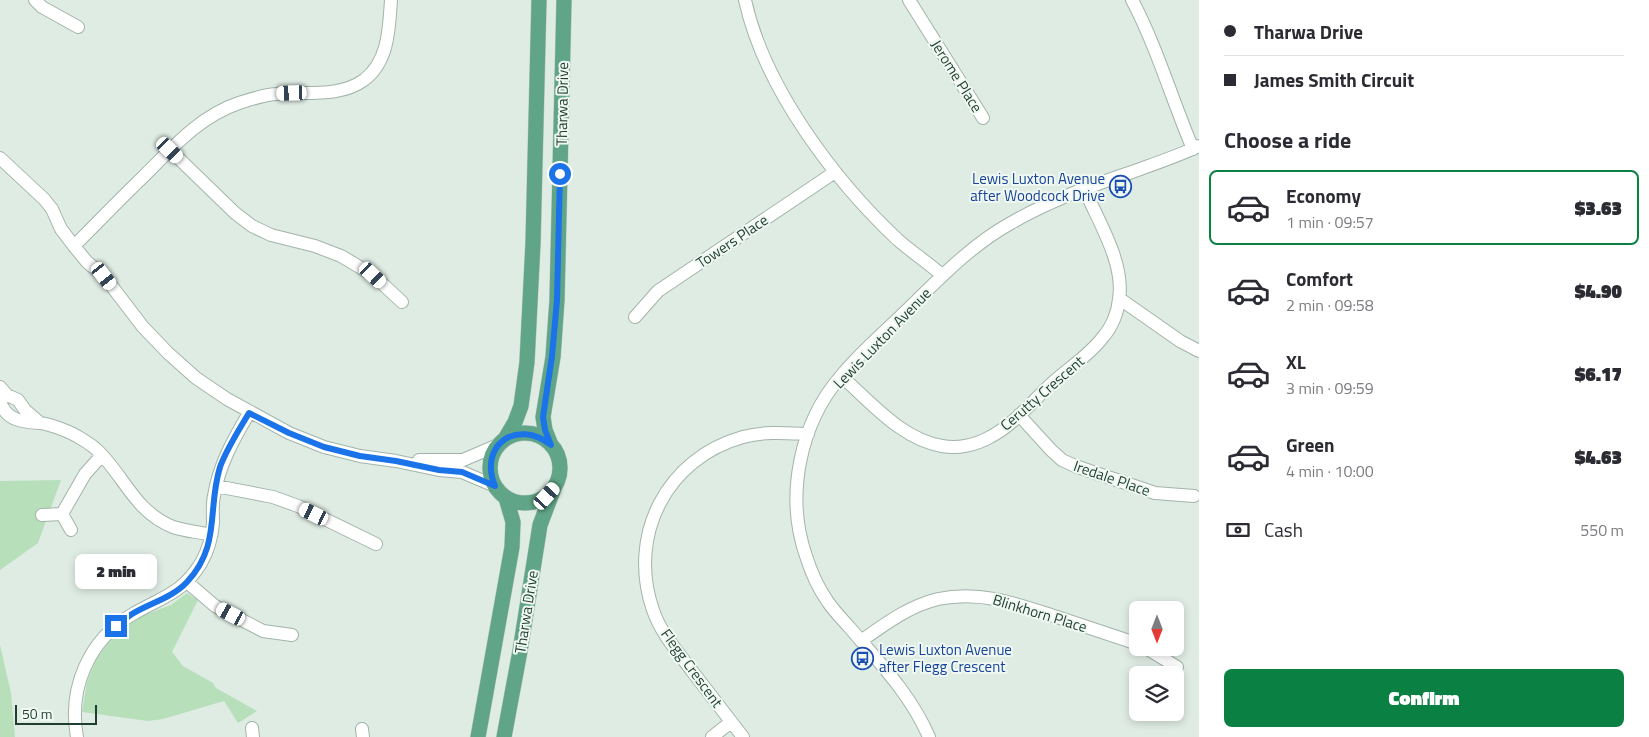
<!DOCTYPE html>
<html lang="en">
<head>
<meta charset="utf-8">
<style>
	:root { --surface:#fff; --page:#f7f7f7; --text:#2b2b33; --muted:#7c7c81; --line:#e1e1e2; --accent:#0b8043 }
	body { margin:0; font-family:"Titillium Web",sans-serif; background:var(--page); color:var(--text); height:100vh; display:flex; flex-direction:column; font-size:19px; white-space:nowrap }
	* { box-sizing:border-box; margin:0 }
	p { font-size:16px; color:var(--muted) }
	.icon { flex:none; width:28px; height:28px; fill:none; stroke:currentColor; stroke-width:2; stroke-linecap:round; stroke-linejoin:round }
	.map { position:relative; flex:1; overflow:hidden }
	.details { display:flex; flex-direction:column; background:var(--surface); width:450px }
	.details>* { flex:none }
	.banner { display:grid; align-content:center; height:110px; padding:0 25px; background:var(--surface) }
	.needle { width:32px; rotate:180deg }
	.tools { position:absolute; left:1129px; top:601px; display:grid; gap:10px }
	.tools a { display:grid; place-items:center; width:55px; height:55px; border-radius:8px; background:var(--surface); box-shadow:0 2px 8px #0003; font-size:25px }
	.scale { position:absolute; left:15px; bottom:12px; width:82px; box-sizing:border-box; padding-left:5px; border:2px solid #1f3d30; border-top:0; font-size:14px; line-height:18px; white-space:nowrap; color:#1f3d30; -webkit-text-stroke:4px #f0f8f3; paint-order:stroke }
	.end { position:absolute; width:22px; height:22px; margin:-11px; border:6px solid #1a73e8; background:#fff; box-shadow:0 0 0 2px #fff }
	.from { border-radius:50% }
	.bubble { position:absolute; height:35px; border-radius:8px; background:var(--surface); box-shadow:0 2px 8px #0003; font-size:16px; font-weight:800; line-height:35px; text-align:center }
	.car { position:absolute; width:15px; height:30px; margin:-15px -8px; border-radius:6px; box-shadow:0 0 4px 1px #0007; background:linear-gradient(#fff 24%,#345 0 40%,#fff 0 76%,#345 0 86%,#fff 0) }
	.banner b { display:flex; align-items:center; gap:18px; height:48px; font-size:19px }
	.banner b+b { border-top:1px solid var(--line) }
	.banner i { width:12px; height:12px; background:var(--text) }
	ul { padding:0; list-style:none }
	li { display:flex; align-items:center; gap:15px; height:75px; margin:0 10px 8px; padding:0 15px; border:2px solid transparent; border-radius:8px }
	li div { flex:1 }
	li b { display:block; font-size:19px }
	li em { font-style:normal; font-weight:800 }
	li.on { border-color:var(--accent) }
	li>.icon { width:45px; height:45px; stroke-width:1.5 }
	h2 { padding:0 25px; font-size:22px; line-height:60px }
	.pay { display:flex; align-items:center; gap:12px; height:55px; padding:0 25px; font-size:19px }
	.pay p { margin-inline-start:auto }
	.action { display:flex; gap:10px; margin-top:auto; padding:10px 25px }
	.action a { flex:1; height:58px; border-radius:8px; background:var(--accent); color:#fff; font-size:20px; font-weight:800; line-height:58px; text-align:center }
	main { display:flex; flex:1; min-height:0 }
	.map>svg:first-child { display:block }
</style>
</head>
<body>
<main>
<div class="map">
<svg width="1199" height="737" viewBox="0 0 1199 737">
	<rect width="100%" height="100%" fill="#dfece4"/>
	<path fill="#b6dfba" d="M61,480L38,543L0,570V481Z
		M187,593L198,600L172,652L183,666L213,683L216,688L257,711L238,723L224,701L163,719L148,721L82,712L87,682L95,661L113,636L134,619L171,605Z
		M0,645L11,693L15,737H0Z"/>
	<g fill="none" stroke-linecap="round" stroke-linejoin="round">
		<defs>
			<path id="minor" d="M35,0L42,7L78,27
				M745,0C764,87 834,180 898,240C912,252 928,263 942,275
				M909,0L983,118
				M1132,0C1157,47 1172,100 1193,149
				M170,150L235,213L252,226L271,235L315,246L341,256L373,275L402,302
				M0,158L44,199L52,209L61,229L74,246L87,262L104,276L143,327L168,353L196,378L227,399L289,433L324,447L360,456L396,461L439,470L462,472L495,486
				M74,246C97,223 120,199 144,176C172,148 200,116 239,103C251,99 263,95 276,94C305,91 339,98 364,80C389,61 389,28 391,0
				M1120,299L1180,341L1199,351
				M635,317L658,291L835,172
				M841,376C871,402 901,439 942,446C958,449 976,445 990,437C1013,425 1031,403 1050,385C1067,369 1089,356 1103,337C1112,327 1118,312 1119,299C1125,263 1098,221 1084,188
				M0,387L7,395L18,400L25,410L40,423
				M0,401C6,421 23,422 40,423C50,424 71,432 80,438C87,442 95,447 101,454C126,480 136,512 173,527C185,531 199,532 211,535
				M1019,415L1051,450L1062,460L1075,466L1155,493L1194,496
				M419,460H463L498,445
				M216,486L273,497L298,506L376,544
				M62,514L85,474L102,455
				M42,515L62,514L71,530
				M187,582L215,606L263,631L292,635
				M861,641C885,624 909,606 938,599C981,590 1017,604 1057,617C1084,626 1111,635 1138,644
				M1146,648L1177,667
				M252,728L253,737
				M362,729L363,737
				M77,737C68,688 89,639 133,614C162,597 182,594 201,563C208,551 212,536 213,523C213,514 212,505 214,496C219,465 233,440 249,413
				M712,737L731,722
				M743,737C726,715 709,693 692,671C678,652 660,632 653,610C627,535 667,458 743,437C765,431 786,433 808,434
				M929,737C911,695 879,662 850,628C842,619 834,611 828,602C818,588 811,572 806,556C785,496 800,423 841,376C860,352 885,332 907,310C939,279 971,245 1011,223C1049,201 1090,186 1132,172C1154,164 1178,156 1199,146"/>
			<path id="major" d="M490 468a35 35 0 1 1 70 0a35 35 0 1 1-70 0Z
				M505,439L515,422L521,406L527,362L533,243L539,0
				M551,445L545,430L543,417L553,357L557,300L564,0
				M478,737L512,547L513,522L506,498
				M504,737L520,651L540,525L554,488"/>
		</defs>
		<use href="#minor" stroke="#a2b4aa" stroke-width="14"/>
		<use href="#major" stroke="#c0c9c5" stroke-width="16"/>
		<use href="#minor" stroke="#fff" stroke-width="12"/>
		<use href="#major" stroke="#60a587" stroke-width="15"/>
	</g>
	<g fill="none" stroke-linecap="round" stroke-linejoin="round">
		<path stroke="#1a73e8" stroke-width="6" d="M116,626C121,622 126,618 132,614C150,603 172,598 187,582C221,546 207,509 220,467C227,448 239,430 249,413L289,433L324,447L360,456L396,461L439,470L462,472L495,486C478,445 517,418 551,445L545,430L543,417L552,356L557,300L560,174"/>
	</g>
	<defs>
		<symbol id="bus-ring" viewBox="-11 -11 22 22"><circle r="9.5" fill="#f0f8f3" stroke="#1a4fb4" stroke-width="1.5"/><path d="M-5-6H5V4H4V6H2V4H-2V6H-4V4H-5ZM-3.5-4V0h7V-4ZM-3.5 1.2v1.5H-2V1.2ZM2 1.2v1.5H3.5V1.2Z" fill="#1a4fb4"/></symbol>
	</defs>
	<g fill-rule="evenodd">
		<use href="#bus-ring" x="1108" y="174" width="25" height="25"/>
		<use href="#bus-ring" x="850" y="646" width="25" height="25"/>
	</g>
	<g text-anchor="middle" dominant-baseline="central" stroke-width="4" stroke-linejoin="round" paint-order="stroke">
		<g font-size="15" fill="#1f3d30" stroke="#f0f8f3">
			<text transform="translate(957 76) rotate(58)">Jerome Place</text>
			<text transform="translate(562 104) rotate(-89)">Tharwa Drive</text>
			<text transform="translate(732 241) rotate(-34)">Towers Place</text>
			<text transform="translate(882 338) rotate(-46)">Lewis Luxton Avenue</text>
			<text transform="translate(1042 393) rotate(-41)">Cerutty Crescent</text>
			<text transform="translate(1112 478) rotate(19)">Iredale Place</text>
			<text transform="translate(526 612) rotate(-81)">Tharwa Drive</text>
			<text transform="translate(1040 613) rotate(17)">Blinkhorn Place</text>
			<text transform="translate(692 668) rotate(54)">Flegg Crescent</text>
		</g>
		<g font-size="15" fill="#164399" stroke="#f0f8f3" text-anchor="end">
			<text x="1105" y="178">Lewis Luxton Avenue<tspan x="1105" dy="17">after Woodcock Drive</tspan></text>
			<text x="879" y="649" text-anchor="start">Lewis Luxton Avenue<tspan x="879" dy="17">after Flegg Crescent</tspan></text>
		</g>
	</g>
</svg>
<div class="tools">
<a><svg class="needle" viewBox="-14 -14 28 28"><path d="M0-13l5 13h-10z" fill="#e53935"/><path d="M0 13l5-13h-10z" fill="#7c7c81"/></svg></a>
<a><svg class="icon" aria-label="layers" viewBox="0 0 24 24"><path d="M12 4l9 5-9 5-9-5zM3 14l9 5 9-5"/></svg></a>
</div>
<div class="scale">50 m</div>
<i class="end from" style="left:560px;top:174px"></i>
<i class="end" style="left:116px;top:626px"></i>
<div class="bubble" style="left:75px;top:554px;width:82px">2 min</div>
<i class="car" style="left:292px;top:93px;rotate:268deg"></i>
<i class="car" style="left:170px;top:150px;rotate:134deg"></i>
<i class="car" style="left:373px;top:275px;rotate:133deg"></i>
<i class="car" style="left:104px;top:276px;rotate:142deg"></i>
<i class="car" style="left:547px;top:496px;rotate:42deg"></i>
<i class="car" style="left:314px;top:514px;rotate:296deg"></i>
<i class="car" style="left:231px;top:614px;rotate:298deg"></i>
</div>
<section class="details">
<div class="banner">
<b><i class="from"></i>Tharwa Drive</b>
<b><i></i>James Smith Circuit</b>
</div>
<h2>Choose a ride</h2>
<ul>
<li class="on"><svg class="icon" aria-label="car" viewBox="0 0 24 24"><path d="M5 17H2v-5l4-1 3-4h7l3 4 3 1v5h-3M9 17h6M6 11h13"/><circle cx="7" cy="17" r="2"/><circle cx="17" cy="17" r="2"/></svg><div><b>Economy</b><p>1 min · 09:57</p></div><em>$3.63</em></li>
<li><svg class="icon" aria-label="car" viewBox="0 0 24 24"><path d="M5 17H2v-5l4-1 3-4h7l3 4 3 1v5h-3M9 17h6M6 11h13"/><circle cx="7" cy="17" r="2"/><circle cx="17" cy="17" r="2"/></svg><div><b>Comfort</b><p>2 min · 09:58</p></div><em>$4.90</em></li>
<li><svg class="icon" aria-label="car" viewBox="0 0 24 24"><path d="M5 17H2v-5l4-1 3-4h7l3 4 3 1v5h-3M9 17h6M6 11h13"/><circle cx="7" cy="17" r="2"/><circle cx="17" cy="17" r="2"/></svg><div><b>XL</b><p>3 min · 09:59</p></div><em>$6.17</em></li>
<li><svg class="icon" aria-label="car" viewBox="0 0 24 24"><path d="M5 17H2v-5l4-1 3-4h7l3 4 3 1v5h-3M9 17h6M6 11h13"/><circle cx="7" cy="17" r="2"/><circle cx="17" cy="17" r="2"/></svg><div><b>Green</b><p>4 min · 10:00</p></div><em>$4.63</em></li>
</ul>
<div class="pay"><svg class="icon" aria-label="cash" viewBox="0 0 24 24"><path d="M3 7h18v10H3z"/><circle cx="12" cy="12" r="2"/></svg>Cash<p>550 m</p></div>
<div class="action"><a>Confirm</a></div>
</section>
</main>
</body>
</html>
